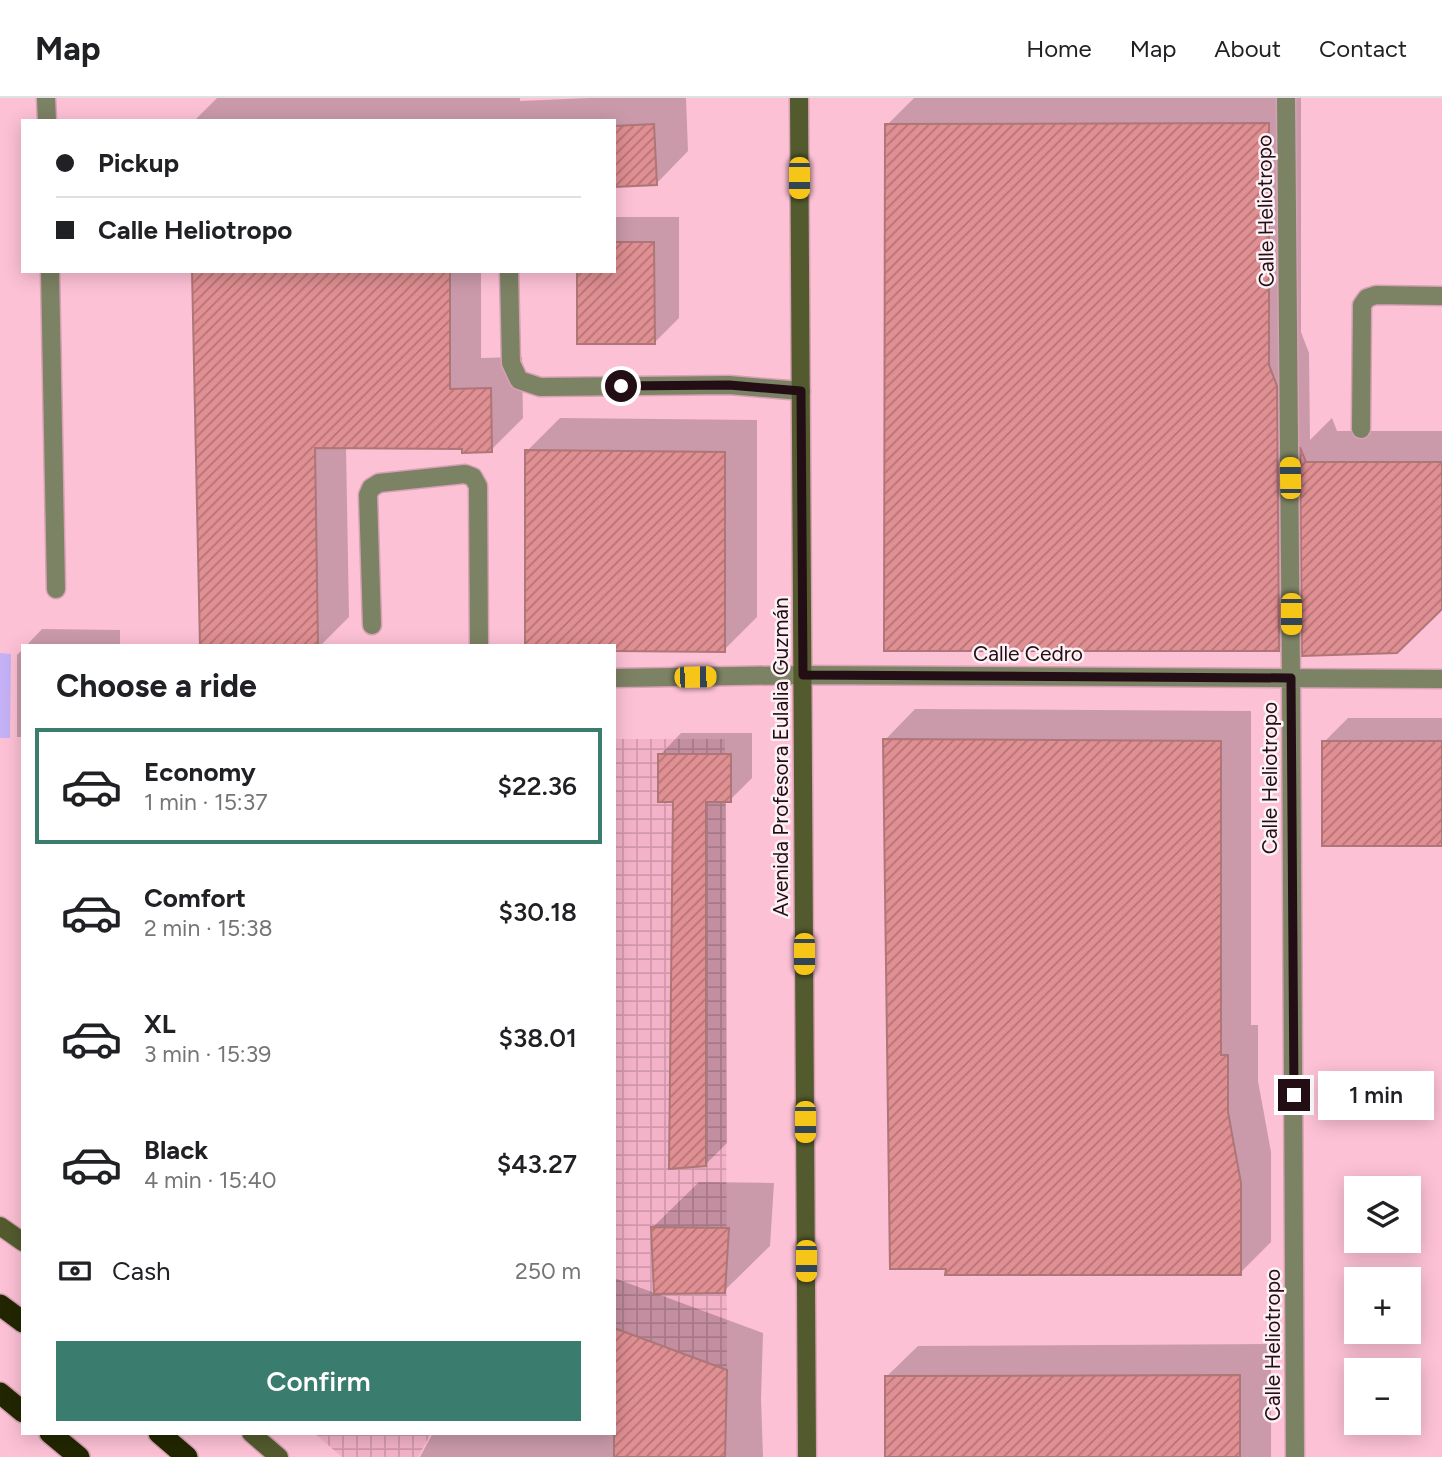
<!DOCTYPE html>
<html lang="en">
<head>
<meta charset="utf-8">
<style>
	:root { --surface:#fff; --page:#f2f2f2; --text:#202124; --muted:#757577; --line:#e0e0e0; --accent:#3a7c6d }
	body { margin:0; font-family:Figtree,sans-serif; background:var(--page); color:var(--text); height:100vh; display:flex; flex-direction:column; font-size:26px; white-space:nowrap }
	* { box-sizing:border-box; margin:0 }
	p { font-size:23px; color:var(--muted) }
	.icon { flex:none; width:38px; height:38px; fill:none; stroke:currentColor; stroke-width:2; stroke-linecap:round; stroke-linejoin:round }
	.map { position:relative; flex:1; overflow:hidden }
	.side { position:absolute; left:21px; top:546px; width:595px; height:791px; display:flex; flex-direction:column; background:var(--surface); border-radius:0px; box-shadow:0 4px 18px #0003 }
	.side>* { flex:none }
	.banner { position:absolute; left:21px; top:21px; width:595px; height:154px; border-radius:0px; box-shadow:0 4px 18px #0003; display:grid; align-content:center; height:154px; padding:0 35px; background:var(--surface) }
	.buttons { position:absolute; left:1344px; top:1078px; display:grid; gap:14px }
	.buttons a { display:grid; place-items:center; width:77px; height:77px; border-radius:0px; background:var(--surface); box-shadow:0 4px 18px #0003; font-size:35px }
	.end { position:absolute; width:32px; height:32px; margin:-16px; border:9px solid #230e16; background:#fff; box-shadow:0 0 0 4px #fff }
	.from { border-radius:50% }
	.bubble { position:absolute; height:49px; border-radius:0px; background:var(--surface); box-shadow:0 4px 18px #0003; font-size:23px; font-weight:600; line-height:49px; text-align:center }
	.car { position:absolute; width:21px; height:42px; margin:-21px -10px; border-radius:9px; box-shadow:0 0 5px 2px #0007; background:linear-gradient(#f5c518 24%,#345 0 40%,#f5c518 0 76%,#345 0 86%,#f5c518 0) }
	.banner b { display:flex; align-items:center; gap:24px; height:66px; font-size:26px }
	.banner b+b { border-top:2px solid var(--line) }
	.banner i { width:18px; height:18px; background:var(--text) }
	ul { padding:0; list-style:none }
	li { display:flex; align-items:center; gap:21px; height:116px; margin:0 14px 10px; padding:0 21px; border:4px solid transparent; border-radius:0px }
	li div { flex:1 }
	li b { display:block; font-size:26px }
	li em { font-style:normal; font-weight:600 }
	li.active { border-color:var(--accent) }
	li>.icon { width:63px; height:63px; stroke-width:1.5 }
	h2 { padding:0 35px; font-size:32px; line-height:84px }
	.pay { display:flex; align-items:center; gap:18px; height:77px; padding:0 35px; font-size:26px }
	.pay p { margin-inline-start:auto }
	.primary-button { display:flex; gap:14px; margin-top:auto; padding:14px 35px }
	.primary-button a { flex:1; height:80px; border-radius:0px; background:var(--accent); color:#fff; font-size:28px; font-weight:600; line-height:80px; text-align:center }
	header { display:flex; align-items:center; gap:42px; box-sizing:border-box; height:98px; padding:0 35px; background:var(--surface); border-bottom:2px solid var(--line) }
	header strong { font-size:33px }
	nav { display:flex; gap:38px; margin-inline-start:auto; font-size:24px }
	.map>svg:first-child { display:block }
</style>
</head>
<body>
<header>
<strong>Map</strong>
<nav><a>Home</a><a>Map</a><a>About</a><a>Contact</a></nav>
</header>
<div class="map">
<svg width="1442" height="1359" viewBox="0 0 1442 1359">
	<defs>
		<pattern id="industrial-grid" width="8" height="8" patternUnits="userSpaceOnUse" patternTransform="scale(1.75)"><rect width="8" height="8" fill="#f4b2c8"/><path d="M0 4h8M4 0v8" fill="none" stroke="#d198ab"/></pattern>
		<pattern id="building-hatch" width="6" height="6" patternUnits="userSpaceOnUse" patternTransform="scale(1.75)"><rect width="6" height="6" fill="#e08f92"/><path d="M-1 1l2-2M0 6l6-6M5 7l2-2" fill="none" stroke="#b57376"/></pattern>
	</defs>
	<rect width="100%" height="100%" fill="#fdc1d5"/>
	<path fill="url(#industrial-grid)" d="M614,641H725L727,1272L614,1230Z
		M314,1335H431L418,1359H342Z"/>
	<path fill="#c4b1f6" d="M0,555L11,556L10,640H0Z"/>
	<path fill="#0003" d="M217,0H520V3L589,0H686L688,53L657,85L614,87V23H194Z
		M914,0H1301V234L1309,255L1310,342L1332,320L1337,333H1442V508L1304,526L1279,551L887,27Z
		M614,119H679V220L654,245L614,173Z
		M194,173H481V260L522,259L523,320L491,352L464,349H346L349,519L320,548H201Z
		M560,320L757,322V519L724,552L614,548L527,353Z
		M42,531L120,532V548H26Z
		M23,551V639H17V557Z
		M915,611L1251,613V927H1258V983L1271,1054V1144L1240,1175L885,642Z
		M1348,620H1442V746L1324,644Z
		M681,635H752V680L730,702H726L727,1045L705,1067L675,702L660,657Z
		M699,1084L774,1085L770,1148L724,1193L653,1129Z
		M614,1180L763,1235L761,1301L763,1359H420L433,1335H614Z
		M1271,1246V1359H887L886,1279L918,1248Z"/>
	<path fill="url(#building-hatch)" stroke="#af7678" stroke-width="2" d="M1269,25V267L1277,288L1279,553H884L885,26Z
		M654,26L657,87L614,89V28Z
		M614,144H654L655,246H577V173H614Z
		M192,173H450V291L491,290L492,354L462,355V351L315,350L318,548H200Z
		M1300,349L1306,364H1442V511L1397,555L1302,558Z
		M525,352L725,354V554L614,553V548H525Z
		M883,641L1221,643V957H1228V1014L1241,1085V1177H945L946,1171H890Z
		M1322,643H1442V748H1322Z
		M658,656H731V704H706V1068L669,1071L673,704H658Z
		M651,1129L729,1130L725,1195L654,1196Z
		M614,1230L727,1272L725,1359H614Z
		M1240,1277V1359H885V1278Z"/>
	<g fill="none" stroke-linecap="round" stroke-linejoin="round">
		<defs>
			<path id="service" d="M46,0L47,23
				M1286,0L1291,580
				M50,173L56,491
				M509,173L511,265L519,282L540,289L729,287L801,293
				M1361,331L1362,207L1367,200L1376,197L1442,198
				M372,527L368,397L371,390L379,385L465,376L473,379L478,388L479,548"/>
			<path id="minor" d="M614,580L803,577L1442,581
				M1291,580L1295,1359"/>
			<path id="secondary" d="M799,0L807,1359
				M0,1128L23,1144
				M251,1335L279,1359"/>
			<path id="motorway" d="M0,1207L23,1224
				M0,1295L23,1314
				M50,1335L79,1359
				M159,1335L187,1359"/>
		</defs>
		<use href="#service" stroke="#d6a1b3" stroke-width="21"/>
		<use href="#minor" stroke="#d6a1b3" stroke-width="21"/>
		<use href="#secondary" stroke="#d6a1b3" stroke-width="21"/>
		<use href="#motorway" stroke="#d6a1b3" stroke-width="24"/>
		<use href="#service" stroke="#7c8264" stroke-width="18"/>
		<use href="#minor" stroke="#7c8264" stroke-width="18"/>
		<use href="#secondary" stroke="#535b2e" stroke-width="18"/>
		<use href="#motorway" stroke="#222700" stroke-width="21"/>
	</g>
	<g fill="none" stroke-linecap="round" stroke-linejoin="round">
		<path stroke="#230e16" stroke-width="9" d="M621,288L729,287L801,293L803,577L1291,580L1294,997"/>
	</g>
	<g text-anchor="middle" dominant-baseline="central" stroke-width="5" stroke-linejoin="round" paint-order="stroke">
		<g font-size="21" fill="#230e16" stroke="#fef1f5">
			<text transform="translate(1265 113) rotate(-91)">Calle Heliotropo</text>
			<text x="1028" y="555">Calle Cedro</text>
			<text transform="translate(780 659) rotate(-90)">Avenida Profesora Eulalia Guzmán</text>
			<text transform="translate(1269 680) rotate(-90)">Calle Heliotropo</text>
			<text transform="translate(1272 1247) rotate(-90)">Calle Heliotropo</text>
		</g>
	</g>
</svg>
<div class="buttons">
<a><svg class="icon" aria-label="layers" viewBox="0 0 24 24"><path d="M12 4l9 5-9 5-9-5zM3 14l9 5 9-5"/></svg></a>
<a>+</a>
<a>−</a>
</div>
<i class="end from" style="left:621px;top:288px"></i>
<i class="end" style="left:1294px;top:997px"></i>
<div class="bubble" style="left:1318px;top:973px;width:116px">1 min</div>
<i class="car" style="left:799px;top:80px;rotate:180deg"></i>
<i class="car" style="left:1290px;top:380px;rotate:359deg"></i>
<i class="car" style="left:1291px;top:516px;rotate:180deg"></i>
<i class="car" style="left:695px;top:579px;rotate:89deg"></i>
<i class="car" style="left:804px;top:856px;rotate:180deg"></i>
<i class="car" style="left:805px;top:1024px;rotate:180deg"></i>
<i class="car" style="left:806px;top:1163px;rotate:180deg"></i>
<div class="banner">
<b><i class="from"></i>Pickup</b>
<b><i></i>Calle Heliotropo</b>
</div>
<section class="side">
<h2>Choose a ride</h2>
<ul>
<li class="active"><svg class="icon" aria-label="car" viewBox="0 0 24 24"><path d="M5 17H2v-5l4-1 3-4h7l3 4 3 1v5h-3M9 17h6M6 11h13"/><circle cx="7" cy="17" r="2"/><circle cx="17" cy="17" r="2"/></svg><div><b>Economy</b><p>1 min · 15:37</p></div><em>$22.36</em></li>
<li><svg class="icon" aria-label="car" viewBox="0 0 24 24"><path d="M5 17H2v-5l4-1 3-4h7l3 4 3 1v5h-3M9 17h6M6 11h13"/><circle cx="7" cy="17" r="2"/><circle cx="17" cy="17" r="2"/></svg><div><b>Comfort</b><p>2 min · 15:38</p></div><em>$30.18</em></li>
<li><svg class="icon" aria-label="car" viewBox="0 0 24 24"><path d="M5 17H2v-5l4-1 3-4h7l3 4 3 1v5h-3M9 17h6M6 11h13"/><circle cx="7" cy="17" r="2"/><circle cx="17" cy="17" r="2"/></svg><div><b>XL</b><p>3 min · 15:39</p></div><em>$38.01</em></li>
<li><svg class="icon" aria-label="car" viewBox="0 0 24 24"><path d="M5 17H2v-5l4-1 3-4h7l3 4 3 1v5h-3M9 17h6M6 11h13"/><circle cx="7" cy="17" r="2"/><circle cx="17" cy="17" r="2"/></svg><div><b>Black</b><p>4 min · 15:40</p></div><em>$43.27</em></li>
</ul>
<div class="pay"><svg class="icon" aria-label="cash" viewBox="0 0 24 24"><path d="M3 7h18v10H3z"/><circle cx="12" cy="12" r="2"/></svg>Cash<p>250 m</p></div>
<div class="primary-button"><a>Confirm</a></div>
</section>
</div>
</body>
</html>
